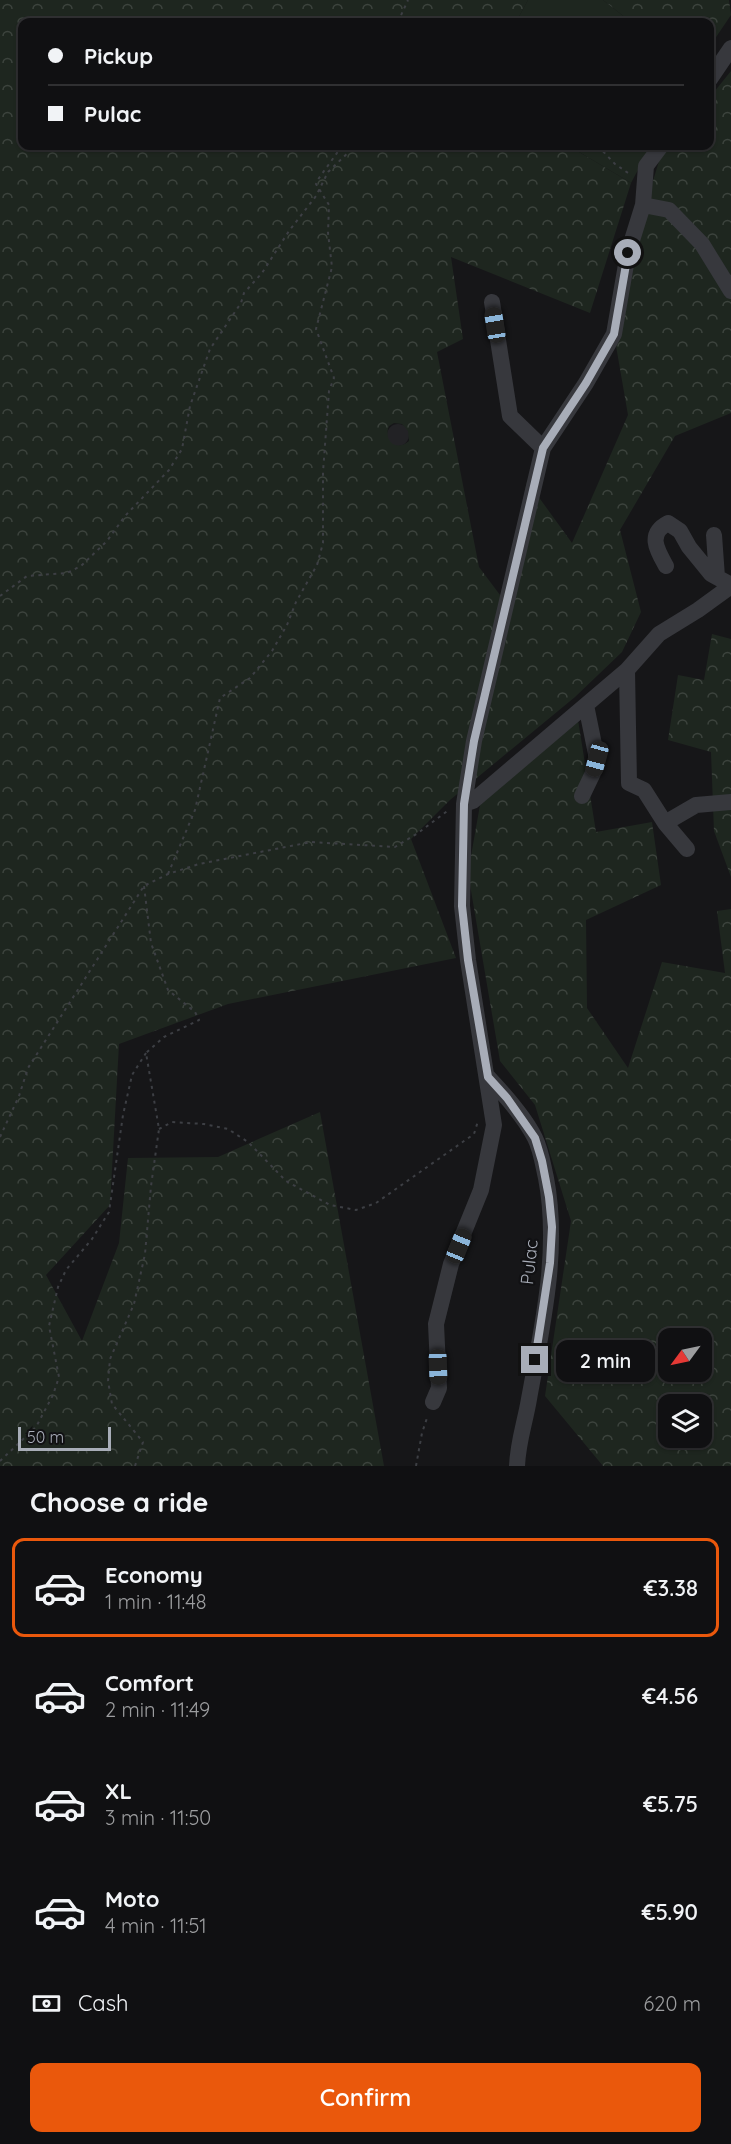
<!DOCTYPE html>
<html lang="en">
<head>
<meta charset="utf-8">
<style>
	:root { --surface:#101012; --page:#1e1e20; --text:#f1f3f6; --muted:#9c9d9f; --line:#303032; --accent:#ea580c }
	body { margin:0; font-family:Quicksand,sans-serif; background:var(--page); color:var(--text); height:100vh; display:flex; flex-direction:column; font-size:22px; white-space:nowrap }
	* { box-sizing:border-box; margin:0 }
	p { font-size:20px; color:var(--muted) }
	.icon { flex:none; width:33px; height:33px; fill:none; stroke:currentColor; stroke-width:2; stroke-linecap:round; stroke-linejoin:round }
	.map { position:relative; height:1466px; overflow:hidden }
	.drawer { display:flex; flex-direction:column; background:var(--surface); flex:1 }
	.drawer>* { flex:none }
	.banner { position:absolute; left:18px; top:18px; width:696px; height:132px; border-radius:12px; box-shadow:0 2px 4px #0004,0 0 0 2px var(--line); display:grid; align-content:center; height:132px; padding:0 30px; background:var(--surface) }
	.needle { width:39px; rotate:237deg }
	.buttons { position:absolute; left:658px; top:1328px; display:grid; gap:12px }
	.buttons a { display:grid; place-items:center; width:54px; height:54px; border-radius:12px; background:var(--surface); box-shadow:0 2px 4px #0004,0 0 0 2px var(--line); font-size:30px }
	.scale { position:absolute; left:18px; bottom:15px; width:93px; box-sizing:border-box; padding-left:6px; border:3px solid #a8adb8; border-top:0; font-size:16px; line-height:21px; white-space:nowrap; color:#a8adb8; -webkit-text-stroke:4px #111113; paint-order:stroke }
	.end { position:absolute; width:27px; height:27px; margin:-14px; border:8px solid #a8adb8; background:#111; box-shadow:0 0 0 3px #111 }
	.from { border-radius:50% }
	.bubble { position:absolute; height:42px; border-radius:12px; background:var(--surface); box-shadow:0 2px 4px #0004,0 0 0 2px var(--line); font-size:20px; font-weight:600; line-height:42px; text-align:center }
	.car { position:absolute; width:18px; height:36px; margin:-18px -9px; border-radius:8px; box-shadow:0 0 4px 2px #0007; background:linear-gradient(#222 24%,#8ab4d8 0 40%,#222 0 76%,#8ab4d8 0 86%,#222 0) }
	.banner b { display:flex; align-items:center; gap:21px; height:57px; font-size:22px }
	.banner b+b { border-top:2px solid var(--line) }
	.banner i { width:15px; height:15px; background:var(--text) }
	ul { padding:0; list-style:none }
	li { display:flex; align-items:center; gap:18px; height:99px; margin:0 12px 9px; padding:0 18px; border:3px solid transparent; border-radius:12px }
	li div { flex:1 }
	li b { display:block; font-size:22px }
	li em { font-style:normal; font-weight:600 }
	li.current { border-color:var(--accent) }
	li>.icon { width:54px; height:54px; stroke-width:1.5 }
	h2 { padding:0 30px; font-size:27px; line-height:72px }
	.pay { display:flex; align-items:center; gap:15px; height:66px; padding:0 30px; font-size:22px }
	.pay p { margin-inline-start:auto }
	.primary-button { display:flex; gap:12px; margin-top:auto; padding:12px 30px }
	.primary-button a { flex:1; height:69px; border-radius:12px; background:var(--accent); color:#fff; font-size:24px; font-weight:600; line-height:69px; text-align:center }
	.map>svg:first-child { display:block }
</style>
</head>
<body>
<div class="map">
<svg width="731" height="1466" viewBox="0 0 731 1466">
	<defs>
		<pattern id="forest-crowns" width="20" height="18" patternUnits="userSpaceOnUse" patternTransform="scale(1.5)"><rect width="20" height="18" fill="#1e261f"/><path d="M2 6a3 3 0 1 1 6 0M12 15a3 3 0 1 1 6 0" fill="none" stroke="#3c433d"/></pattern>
	</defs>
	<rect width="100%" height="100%" fill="#161618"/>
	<path fill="#222225" d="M387 435a11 11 0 1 1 22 0a11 11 0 1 1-22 0Z"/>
	<path fill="#1e261f" d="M528,0H603L631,22H516Z
		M569,146H651L631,183Z"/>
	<path fill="url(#forest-crowns)" fill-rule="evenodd" d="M0,0H528L516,22H22V146H569L631,183L590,313L451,257L463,339L437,352L479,567L503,599L527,481L572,543L628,415L611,317L660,158L670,146H710V97L731,71V413L675,436L620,530L641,612L622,652L575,697L450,800L411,839L456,958L228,1004L119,1044L110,1205L46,1275L82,1341L119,1243L128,1158L218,1157L320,1112L384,1466H0ZM394,423L402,424L408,431L409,441C396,452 383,441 389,426Z
		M603,0H729L731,15L710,46V22H631Z
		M712,634L731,639V877L714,831L711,752L668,740L678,675L704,680Z
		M578,720L596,832L652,822L661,885L586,920L587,1008L628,1068L662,962L725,973L717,911L731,909V1466H603L545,1396L571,1221L535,1105L500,1061L468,873L480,805ZM669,1338H702V1371H669ZM669,1404H702V1437H669Z"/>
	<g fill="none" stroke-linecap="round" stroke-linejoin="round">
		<path stroke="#3d3f44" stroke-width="2" stroke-dasharray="3 4.5" stroke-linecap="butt" d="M398,22L408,0
			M598,146L615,164L631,175
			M0,596L27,576L67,573L81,566L107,541L125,516L169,470L182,449L190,406L210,349L241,303L244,293L262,273L289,231L316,196L328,172L355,146
			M168,874L195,810L220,698L250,678L272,651L287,625L296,602L317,565L323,543V472L329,391L334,378L316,329L332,267L328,233L329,205L316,184L319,178L342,146
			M159,1129L172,1122L204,1124L228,1129L248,1142L286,1181L330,1205L356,1210L376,1203L474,1134L478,1121
			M0,1137L19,1096L28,1068L144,886L168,874L199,864L311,842L395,847L418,833L450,809
			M0,1461L36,1427L53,1395L59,1377L49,1326L58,1287L66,1270L92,1239L109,1212L123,1115L132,1075L146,1053
			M135,1466L143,1442L112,1404L108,1381L110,1359L134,1304L145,1254L151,1186L159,1129L146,1053L164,1037L199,1020L195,1012L168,990L151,943L144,886
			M416,1466L422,1433L428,1415"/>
		<path stroke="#37383d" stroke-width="16" d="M710,79L731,48
			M661,146L646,166L643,205L669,210L702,244L731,291
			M492,302L510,416L543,448
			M714,535L717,577
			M666,566C657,550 647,534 668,523L680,531L689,547L711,574L731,585
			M582,796L593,773L597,759L586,705
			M464,804L474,741L543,448L586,383L614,334L628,253L643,205
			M665,823L696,805L731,802
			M687,849L665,823L644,790L629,783L627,670L659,634L698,610L731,586
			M488,1077C505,1095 524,1116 535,1138C541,1150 543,1165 546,1178C560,1251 542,1327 529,1399C525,1423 518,1441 517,1466
			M433,1402L439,1388L436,1324L451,1264L481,1190L494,1125L468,960L462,906L464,804L473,801L627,670"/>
	</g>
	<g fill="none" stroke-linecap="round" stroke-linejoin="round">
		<path stroke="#a8adb8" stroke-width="8" d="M535,1360L550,1263L552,1227L549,1197L542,1161L535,1138L507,1098L488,1077L468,960L462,906L464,804L474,741L543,448L586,383L614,334L628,253"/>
	</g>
	<g text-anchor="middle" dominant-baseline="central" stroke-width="4.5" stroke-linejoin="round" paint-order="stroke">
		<g font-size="18" fill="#a8adb8" stroke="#111113">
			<text transform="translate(529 1262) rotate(-84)">Pulac</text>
		</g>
	</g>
</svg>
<div class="buttons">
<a><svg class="needle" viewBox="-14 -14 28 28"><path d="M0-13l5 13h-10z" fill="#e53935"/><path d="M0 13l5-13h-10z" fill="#9c9d9f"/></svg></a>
<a><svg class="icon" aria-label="layers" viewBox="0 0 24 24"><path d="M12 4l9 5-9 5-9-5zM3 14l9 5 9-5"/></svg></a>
</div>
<div class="scale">50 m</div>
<i class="end from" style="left:628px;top:253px"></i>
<i class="end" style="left:535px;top:1360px"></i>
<div class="bubble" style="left:556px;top:1340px;width:99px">2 min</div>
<i class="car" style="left:495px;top:325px;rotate:351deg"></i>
<i class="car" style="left:597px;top:759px;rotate:195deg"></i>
<i class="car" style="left:459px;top:1246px;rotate:22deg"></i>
<i class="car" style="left:438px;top:1367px;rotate:178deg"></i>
<div class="banner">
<b><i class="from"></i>Pickup</b>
<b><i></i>Pulac</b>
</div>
</div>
<section class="drawer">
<h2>Choose a ride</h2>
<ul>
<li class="current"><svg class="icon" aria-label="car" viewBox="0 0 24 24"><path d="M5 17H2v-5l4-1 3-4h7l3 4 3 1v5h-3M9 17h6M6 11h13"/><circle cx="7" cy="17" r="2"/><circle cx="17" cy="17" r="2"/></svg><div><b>Economy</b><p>1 min · 11:48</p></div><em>€3.38</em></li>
<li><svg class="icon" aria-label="car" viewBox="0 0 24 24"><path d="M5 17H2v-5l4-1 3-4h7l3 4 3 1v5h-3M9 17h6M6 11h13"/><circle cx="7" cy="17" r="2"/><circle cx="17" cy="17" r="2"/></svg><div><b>Comfort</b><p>2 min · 11:49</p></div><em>€4.56</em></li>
<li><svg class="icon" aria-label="car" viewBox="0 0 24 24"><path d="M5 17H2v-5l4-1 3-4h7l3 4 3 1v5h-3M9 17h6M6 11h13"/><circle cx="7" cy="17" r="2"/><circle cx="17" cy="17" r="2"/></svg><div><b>XL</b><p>3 min · 11:50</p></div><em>€5.75</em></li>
<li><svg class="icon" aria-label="car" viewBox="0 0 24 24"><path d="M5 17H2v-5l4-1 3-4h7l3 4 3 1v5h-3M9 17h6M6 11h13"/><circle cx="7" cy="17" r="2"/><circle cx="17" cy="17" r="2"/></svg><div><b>Moto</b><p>4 min · 11:51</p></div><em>€5.90</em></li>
</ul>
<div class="pay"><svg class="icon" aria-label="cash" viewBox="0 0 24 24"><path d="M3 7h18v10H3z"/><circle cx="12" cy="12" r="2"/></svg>Cash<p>620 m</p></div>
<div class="primary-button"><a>Confirm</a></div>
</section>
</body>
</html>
